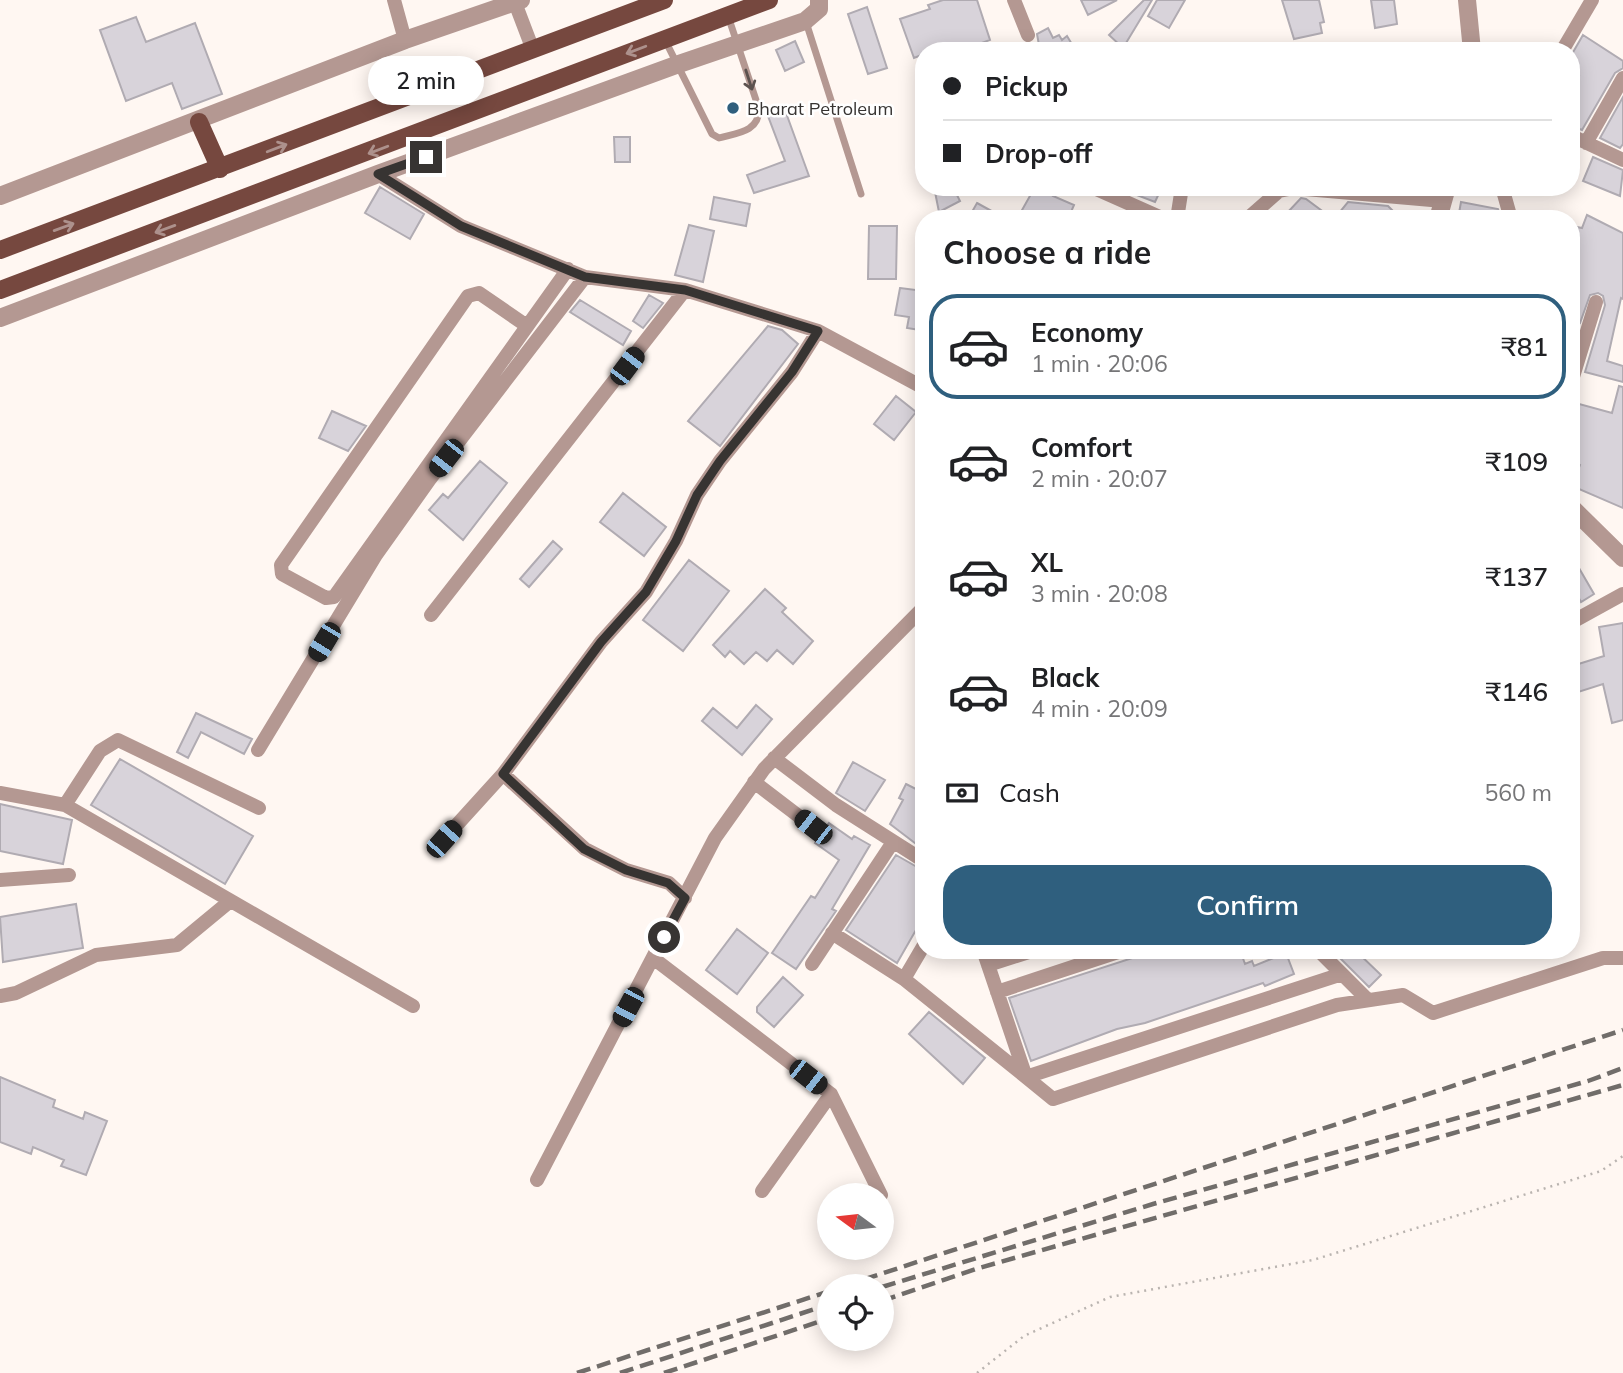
<!DOCTYPE html>
<html lang="en">
<head>
<meta charset="utf-8">
<style>
	:root { --surface:#fff; --page:#f6f6f6; --text:#202124; --muted:#757577; --line:#e0e0e0; --accent:#2f5f7e }
	body { margin:0; font-family:Mulish,sans-serif; background:var(--page); color:var(--text); height:100vh; display:flex; flex-direction:column; font-size:26px; white-space:nowrap }
	* { box-sizing:border-box; margin:0 }
	p { font-size:23px; color:var(--muted) }
	.icon { flex:none; width:38px; height:38px; fill:none; stroke:currentColor; stroke-width:2; stroke-linecap:round; stroke-linejoin:round }
	.map { position:relative; flex:1; overflow:hidden }
	.side { position:absolute; left:915px; top:210px; width:665px; height:749px; display:flex; flex-direction:column; background:var(--surface); border-radius:28px; box-shadow:0 4px 18px #0003 }
	.side>* { flex:none }
	.guide { position:absolute; left:915px; top:42px; width:665px; height:154px; border-radius:28px; box-shadow:0 4px 18px #0003; display:grid; align-content:center; height:154px; padding:0 28px; background:var(--surface) }
	.needle { width:46px; rotate:285deg }
	.controls { position:absolute; left:817px; top:1183px; display:grid; gap:14px }
	.controls a { display:grid; place-items:center; width:77px; height:77px; border-radius:50%; background:var(--surface); box-shadow:0 4px 18px #0003; font-size:35px }
	.end { position:absolute; width:32px; height:32px; margin:-16px; border:9px solid #373432; background:#fff; box-shadow:0 0 0 4px #fff }
	.from { border-radius:50% }
	.bubble { position:absolute; height:49px; border-radius:24px; background:var(--surface); box-shadow:0 4px 18px #0003; font-size:23px; font-weight:600; line-height:49px; text-align:center }
	.car { position:absolute; width:21px; height:42px; margin:-21px -10px; border-radius:9px; box-shadow:0 0 5px 2px #0007; background:linear-gradient(#222 24%,#8ab4d8 0 40%,#222 0 76%,#8ab4d8 0 86%,#222 0) }
	.guide b { display:flex; align-items:center; gap:24px; height:66px; font-size:26px }
	.guide b+b { border-top:2px solid var(--line) }
	.guide i { width:18px; height:18px; background:var(--text) }
	ul { padding:0; list-style:none }
	li { display:flex; align-items:center; gap:21px; height:105px; margin:0 14px 10px; padding:0 14px; border:4px solid transparent; border-radius:28px }
	li div { flex:1 }
	li b { display:block; font-size:26px }
	li em { font-style:normal; font-weight:600 }
	li.current { border-color:var(--accent) }
	li>.icon { width:63px; height:63px; stroke-width:1.5 }
	h2 { padding:0 28px; font-size:32px; line-height:84px }
	.pay { display:flex; align-items:center; gap:18px; height:77px; padding:0 28px; font-size:26px }
	.pay p { margin-inline-start:auto }
	.button { display:flex; gap:14px; margin-top:auto; padding:14px 28px }
	.button a { flex:1; height:80px; border-radius:28px; background:var(--accent); color:#fff; font-size:28px; font-weight:600; line-height:80px; text-align:center }
	.map>svg:first-child { display:block }
</style>
</head>
<body>
<div class="map">
<svg width="1623" height="1373" viewBox="0 0 1623 1373">
	<rect width="100%" height="100%" fill="#fff7f2"/>
	<path fill="#d8d3da" stroke="#b0abb2" stroke-width="2" d="M943,0H977L990,40L960,51H924V54L914,58L900,19L930,9L928,5Z
		M1081,0H1117L1088,15Z
		M1144,0H1152L1123,48L1109,35Z
		M1157,0H1185L1169,28L1148,16Z
		M1282,0H1319L1324,22L1320,23L1322,33L1294,39Z
		M1371,0H1394L1397,24L1375,28Z
		M867,7L887,68L868,74L848,14Z
		M136,17L146,42L195,23L222,94L182,109L172,83L126,101L100,30Z
		M1048,28L1053,38L1059,35L1062,40L1067,36L1076,51H1029L1039,45L1037,34Z
		M1583,35L1623,61V68L1615,73L1582,130L1572,126V90L1579,76L1572,71V54Z
		M795,41L804,62L785,71L776,50Z
		M1623,97V144L1620,148L1600,138Z
		M785,110L809,176L754,193L747,175L785,161L768,116Z
		M614,137H630V162H615Z
		M1593,157L1623,170L1620,196L1583,181Z
		M380,187L424,214L410,239L365,213Z
		M934,187H953L960,201L939,212Z
		M1035,187H1047L1055,192L1053,196L1074,205L1068,219H1017Z
		M1116,187H1162L1155,202Z
		M714,197L750,204L746,226L710,219Z
		M1301,198L1306,199L1333,219H1297L1288,212Z
		M1348,202L1388,206L1401,219H1334Z
		M1461,202L1498,209L1501,219H1458Z
		M977,203L1006,219H968Z
		M1587,215L1623,233V299L1621,298L1607,361L1623,366V382L1585,372L1605,305L1603,296L1598,293L1590,295L1580,323L1572,321V226L1582,228Z
		M689,225L714,231L703,282L675,275Z
		M869,226H897L896,279H868Z
		M900,288L924,291L920,330L907,328L909,317L895,315Z
		M649,295L663,303L643,328L633,321Z
		M580,300L631,331L623,345L570,312Z
		M768,326L782,330L798,344L720,446L688,421Z
		M1619,386L1623,387V508L1572,486L1580,465L1572,460V402L1612,413Z
		M896,396L916,412L894,440L874,424Z
		M332,411L366,426L348,451L319,438Z
		M480,461L507,483L463,540L429,510L443,494L448,498Z
		M623,493L666,527L644,556L600,522Z
		M553,541L562,549L529,587L520,579Z
		M1572,556L1594,594L1581,602L1572,586Z
		M689,560L729,591L683,651L643,620Z
		M765,589L786,608L782,612L813,641L793,664L777,650L767,661L756,652L744,664L730,651L725,657L713,645Z
		M1623,623V720L1612,723L1603,684L1572,694V666L1604,656L1599,627Z
		M756,705L772,719L742,755L702,721L713,708L737,728Z
		M196,713L252,739L244,754L201,732L188,758L177,752Z
		M120,759L253,836L225,884L91,805Z
		M853,762L885,780L865,811L836,793Z
		M906,784L924,793V850L890,824L903,800L899,798Z
		M0,804L72,820L63,864L0,851Z
		M829,823L852,839L854,836L870,845L832,909L836,911L796,969L772,953L811,896L815,898L839,860L815,843Z
		M896,855L924,871V916L897,963L846,930Z
		M76,904L83,948L3,962L0,917Z
		M737,929L768,953L737,994L706,970Z
		M1157,950H1240L1245,964L1252,961L1254,966L1286,953L1294,974L1265,986L1263,983L1145,1023L1117,1029L1031,1061L1009,998Z
		M1332,950H1355L1381,975L1369,987Z
		M783,977L803,995L774,1027L757,1012V1007Z
		M929,1012L985,1058L963,1084L909,1034Z
		M0,1077L55,1100L53,1107L83,1119L85,1112L107,1121L86,1175L61,1166L64,1160L33,1147L31,1154L0,1142Z"/>
	<g fill="none" stroke-linecap="round" stroke-linejoin="round">
		<path stroke="#bab4b0" stroke-width="2.5" stroke-dasharray="2 5" stroke-linecap="butt" d="M977,1373L1024,1336L1110,1297L1313,1260L1601,1171L1623,1156"/>
		<path stroke="#b49892" stroke-width="7" d="M806,22L861,194
			M665,40L712,134L719,138C737,133 759,132 759,109L728,16"/>
		<path stroke="#b49892" stroke-width="14" d="M394,0L405,40
			M514,0L533,50
			M1014,0L1028,35
			M1562,51L1592,0
			M1572,136L1623,160
			M1586,143L1623,78
			M378,174L461,226L585,277L685,290L818,331L924,388
			M1092,187L1164,219
			M1502,187L1511,219
			M1177,219L1182,187
			M1247,219L1279,191L1294,188L1443,201
			M527,326L479,293L468,296L281,565L282,574L326,598L334,597L568,269
			M1572,380L1596,302
			M431,615L685,290
			M1572,622L1623,594
			M258,750L376,555L430,479L585,277
			M774,758L836,805L924,861
			M503,774L585,849L626,870L669,883L685,898
			M754,782L813,827
			M0,793L65,805L413,1006
			M65,805L100,751L118,740L259,808
			M444,839L503,774L601,642L646,592L676,541L697,495L720,461L792,372L818,331
			M0,880L69,875
			M832,933L904,979
			M924,945L904,979L1026,1077L1342,974
			M983,950L1026,1077L1053,1099L1337,1005L1403,995L1433,1013L1603,958H1623
			M1318,950L1368,1000
			M653,958L831,1094L881,1195
			M812,964L893,842
			M988,965L1035,950
			M997,992L1124,950
			M0,996L16,993L96,955L177,945L229,902
			M537,1180L715,838L764,769L924,607
			M762,1191L831,1094"/>
		<path stroke="#b49892" stroke-width="18" d="M1467,0L1472,51
			M0,196L405,40L521,0
			M1438,219L1447,187
			M0,318L378,174L676,65L805,21L819,9V0
			M1572,508L1623,558"/>
		<path stroke="#76483f" stroke-width="18" d="M199,122L220,169
			M0,250L664,0
			M0,290L769,0"/>
		<path stroke="#716d6a" stroke-width="4.5" stroke-dasharray="14 7" stroke-linecap="butt" d="M844,1286L1623,1030
			M882,1287L1153,1204L1588,1081L1623,1068
			M882,1301L979,1268L1623,1085
			M577,1373L830,1291
			M620,1373L830,1304
			M664,1373L830,1318"/>
	</g>
	<defs><path id="oneway-shaft" d="M-6 0H5M1.5-3L5.5 0L1.5 3" fill="none" stroke-width="1.6" stroke-linecap="round" stroke-linejoin="round" transform="scale(1.75)"/></defs>
	<g stroke="#ad918c">
		<use href="#oneway-shaft" transform="translate(636 50) rotate(159)"/>
		<use href="#oneway-shaft" transform="translate(277 148) rotate(-21)"/>
		<use href="#oneway-shaft" transform="translate(378 150) rotate(159)"/>
		<use href="#oneway-shaft" transform="translate(64 227) rotate(-20)"/>
		<use href="#oneway-shaft" transform="translate(165 229) rotate(160)"/>
	</g>
	<use stroke="#5c524f" href="#oneway-shaft" transform="translate(749 80) rotate(72)"/>
	<g fill="none" stroke-linecap="round" stroke-linejoin="round">
		<path stroke="#373432" stroke-width="9" d="M426,157L378,174L461,226L585,277L685,290L818,331L792,372L720,461L697,495L676,541L646,592L601,642L503,774L584,849L626,870L668,883L685,898L664,937"/>
	</g>
	<circle fill="#2f5f7e" stroke="#fff" stroke-width="2.5" cx="733" cy="108" r="7"/>
	<g text-anchor="middle" dominant-baseline="central" stroke-width="5" stroke-linejoin="round" paint-order="stroke">
		<g font-size="18" fill="#373432" stroke="#fff" text-anchor="start">
			<text x="747" y="108">Bharat Petroleum</text>
		</g>
	</g>
</svg>
<div class="controls">
<a><svg class="needle" viewBox="-14 -14 28 28"><path d="M0-13l5 13h-10z" fill="#e53935"/><path d="M0 13l5-13h-10z" fill="#757577"/></svg></a>
<a><svg class="icon" aria-label="locate" viewBox="0 0 24 24"><circle cx="12" cy="12" r="6"/><path d="M12 2v4M12 18v4M2 12h4M18 12h4"/></svg></a>
</div>
<i class="end from" style="left:664px;top:937px"></i>
<i class="end" style="left:426px;top:157px"></i>
<div class="bubble" style="left:368px;top:56px;width:116px">2 min</div>
<i class="car" style="left:627px;top:366px;rotate:37deg"></i>
<i class="car" style="left:446px;top:458px;rotate:218deg"></i>
<i class="car" style="left:324px;top:642px;rotate:211deg"></i>
<i class="car" style="left:813px;top:827px;rotate:308deg"></i>
<i class="car" style="left:444px;top:839px;rotate:42deg"></i>
<i class="car" style="left:628px;top:1007px;rotate:208deg"></i>
<i class="car" style="left:808px;top:1077px;rotate:128deg"></i>
<div class="guide">
<b><i class="from"></i>Pickup</b>
<b><i></i>Drop-off</b>
</div>
<section class="side">
<h2>Choose a ride</h2>
<ul>
<li class="current"><svg class="icon" aria-label="car" viewBox="0 0 24 24"><path d="M5 17H2v-5l4-1 3-4h7l3 4 3 1v5h-3M9 17h6M6 11h13"/><circle cx="7" cy="17" r="2"/><circle cx="17" cy="17" r="2"/></svg><div><b>Economy</b><p>1 min · 20:06</p></div><em>₹81</em></li>
<li><svg class="icon" aria-label="car" viewBox="0 0 24 24"><path d="M5 17H2v-5l4-1 3-4h7l3 4 3 1v5h-3M9 17h6M6 11h13"/><circle cx="7" cy="17" r="2"/><circle cx="17" cy="17" r="2"/></svg><div><b>Comfort</b><p>2 min · 20:07</p></div><em>₹109</em></li>
<li><svg class="icon" aria-label="car" viewBox="0 0 24 24"><path d="M5 17H2v-5l4-1 3-4h7l3 4 3 1v5h-3M9 17h6M6 11h13"/><circle cx="7" cy="17" r="2"/><circle cx="17" cy="17" r="2"/></svg><div><b>XL</b><p>3 min · 20:08</p></div><em>₹137</em></li>
<li><svg class="icon" aria-label="car" viewBox="0 0 24 24"><path d="M5 17H2v-5l4-1 3-4h7l3 4 3 1v5h-3M9 17h6M6 11h13"/><circle cx="7" cy="17" r="2"/><circle cx="17" cy="17" r="2"/></svg><div><b>Black</b><p>4 min · 20:09</p></div><em>₹146</em></li>
</ul>
<div class="pay"><svg class="icon" aria-label="cash" viewBox="0 0 24 24"><path d="M3 7h18v10H3z"/><circle cx="12" cy="12" r="2"/></svg>Cash<p>560 m</p></div>
<div class="button"><a>Confirm</a></div>
</section>
</div>
</body>
</html>
